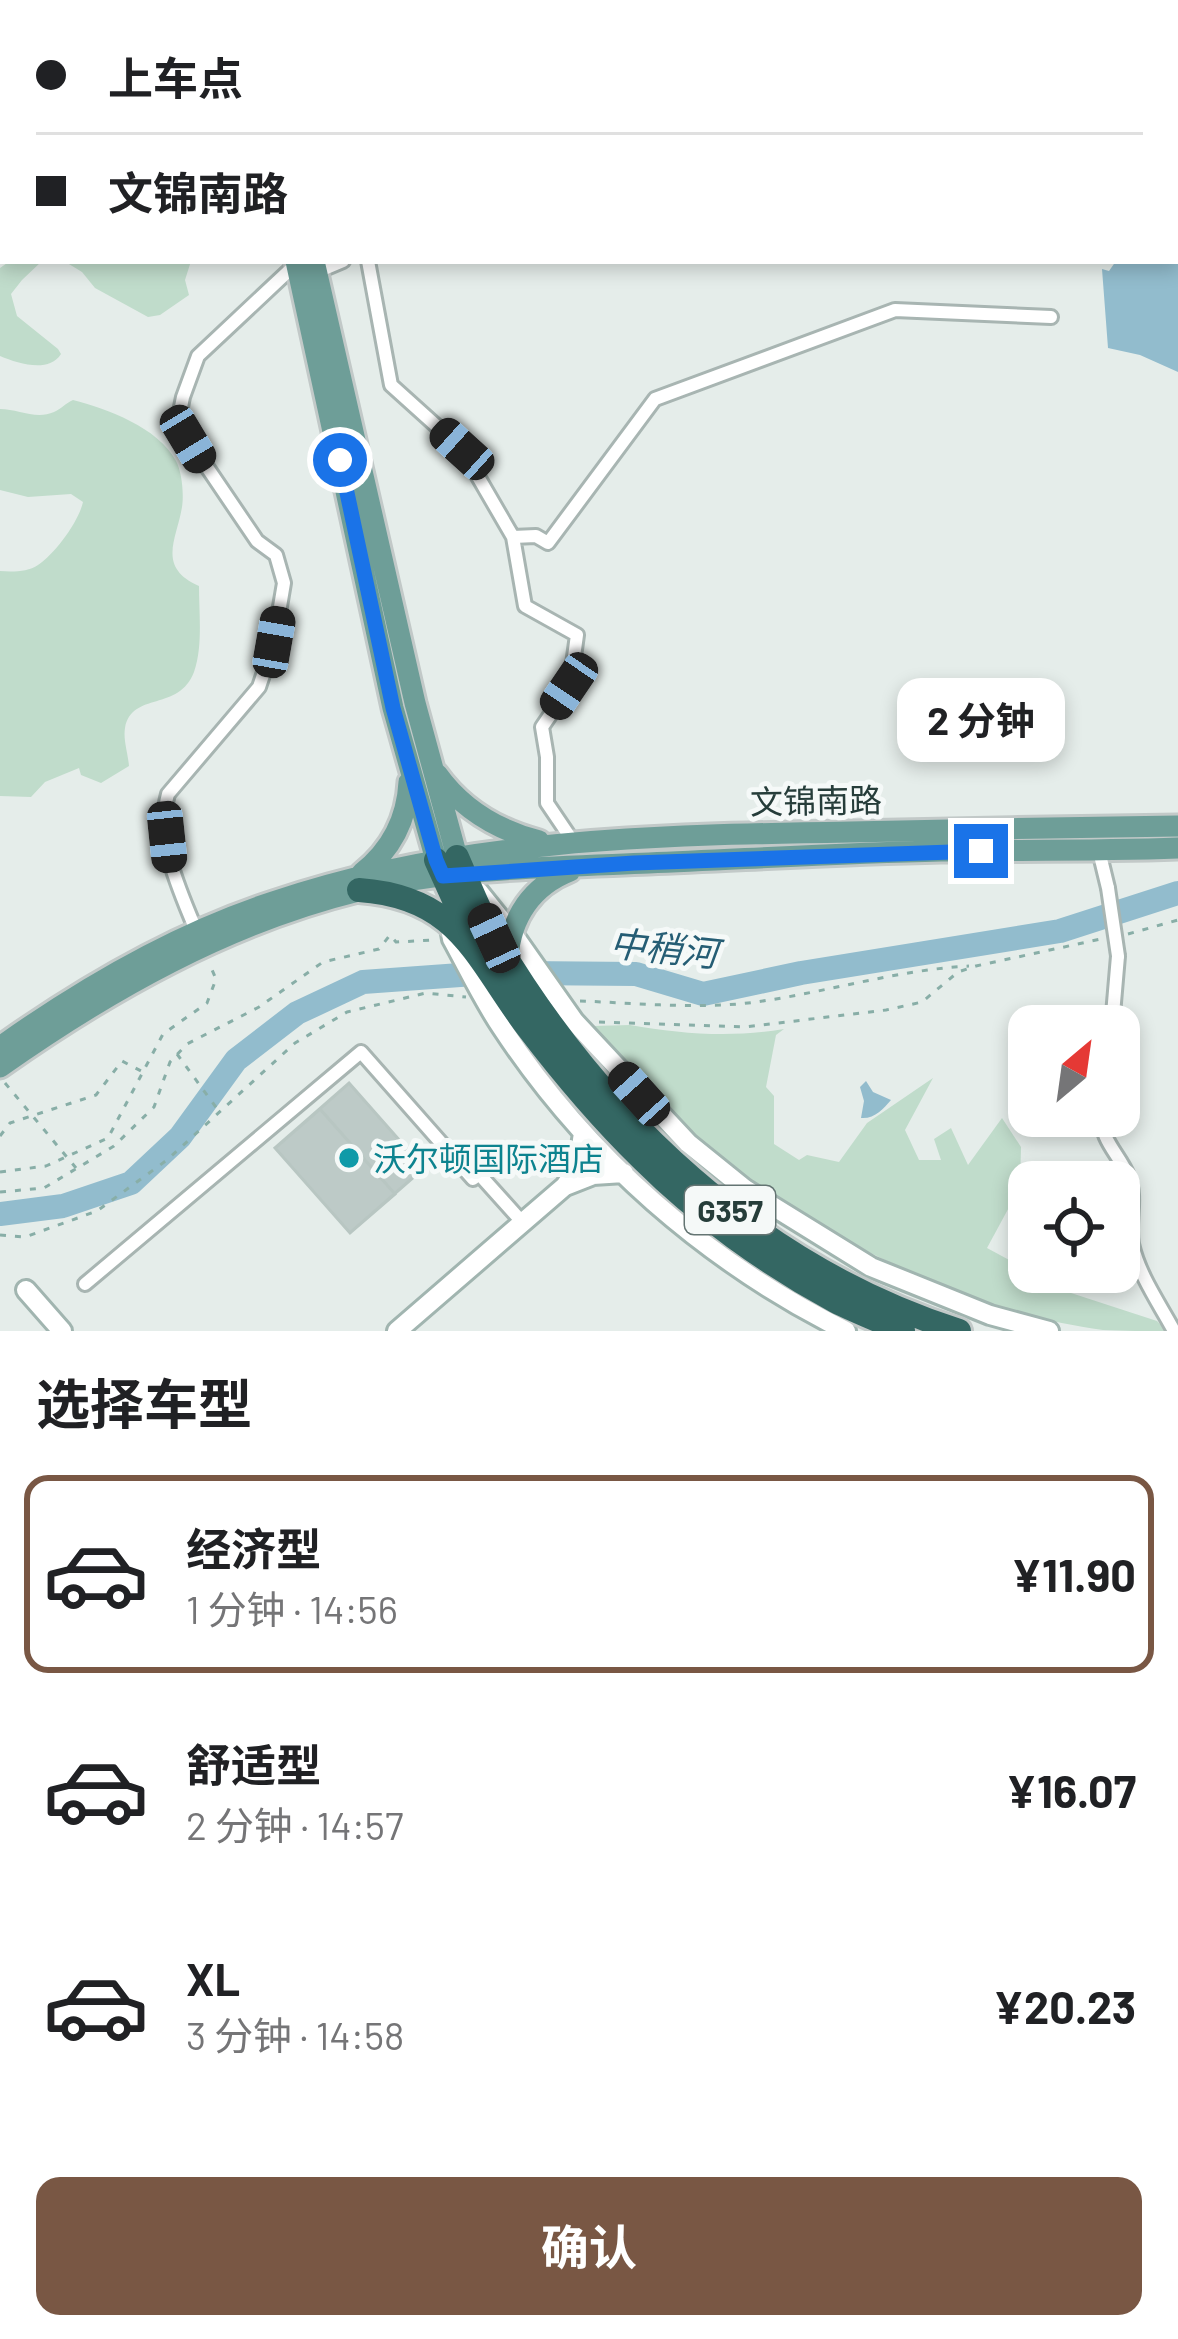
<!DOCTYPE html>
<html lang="zh">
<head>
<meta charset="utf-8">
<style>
	:root { --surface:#fff; --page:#f6f6f6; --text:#202124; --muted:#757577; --line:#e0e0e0; --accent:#795744 }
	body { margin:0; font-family:Barlow,"Noto Sans SC",sans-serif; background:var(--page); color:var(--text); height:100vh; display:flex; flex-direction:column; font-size:45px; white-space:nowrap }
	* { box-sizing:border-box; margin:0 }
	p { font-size:39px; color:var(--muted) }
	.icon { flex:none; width:66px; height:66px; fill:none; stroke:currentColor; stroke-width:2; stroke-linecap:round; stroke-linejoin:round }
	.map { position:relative; height:1331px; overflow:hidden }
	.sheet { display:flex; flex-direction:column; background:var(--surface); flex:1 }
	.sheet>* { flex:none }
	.guide { position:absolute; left:0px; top:0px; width:1179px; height:264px; box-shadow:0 6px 18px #0003; display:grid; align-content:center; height:264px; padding:0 36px; background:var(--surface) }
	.needle { width:78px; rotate:29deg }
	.fabs { position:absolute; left:1008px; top:1005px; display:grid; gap:24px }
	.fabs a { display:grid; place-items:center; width:132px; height:132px; border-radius:24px; background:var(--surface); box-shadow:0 6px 18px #0003; font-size:60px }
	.end { position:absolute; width:54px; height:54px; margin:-27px; border:15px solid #1a73e8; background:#fff; box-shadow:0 0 0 6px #fff }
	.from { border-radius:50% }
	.bubble { position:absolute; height:84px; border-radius:24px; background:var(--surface); box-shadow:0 6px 18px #0003; font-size:39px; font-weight:700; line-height:84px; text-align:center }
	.car { position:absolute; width:36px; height:72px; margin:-36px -18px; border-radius:15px; box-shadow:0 0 9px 3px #0007; background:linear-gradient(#222 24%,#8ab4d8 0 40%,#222 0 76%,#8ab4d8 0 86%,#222 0) }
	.guide b { display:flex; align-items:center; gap:42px; height:114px; font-size:45px }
	.guide b+b { border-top:3px solid var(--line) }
	.guide i { width:30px; height:30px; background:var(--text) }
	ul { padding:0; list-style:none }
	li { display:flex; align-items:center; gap:36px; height:198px; margin:0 24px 18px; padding:0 12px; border:6px solid transparent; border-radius:24px }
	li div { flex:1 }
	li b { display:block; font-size:45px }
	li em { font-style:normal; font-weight:700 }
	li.selected { border-color:var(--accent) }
	li>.icon { width:108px; height:108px; stroke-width:1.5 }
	h2 { padding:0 36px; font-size:54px; line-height:144px }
	.primary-button { display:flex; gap:24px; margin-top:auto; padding:24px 36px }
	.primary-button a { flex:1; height:138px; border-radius:24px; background:var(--accent); color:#fff; font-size:48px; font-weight:700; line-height:138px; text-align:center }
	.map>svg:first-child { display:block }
</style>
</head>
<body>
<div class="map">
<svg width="1178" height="1331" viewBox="0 0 1178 1331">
	<rect width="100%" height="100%" fill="#e5edea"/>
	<path fill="#c0dccb" d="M10,261H42L22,280L11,294L17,316L58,349L61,354C49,373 19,364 0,356V268Z
		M64,261H191L185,280L189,295L160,315L148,317L95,288L82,272Z
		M73,400C107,409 158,427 176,461C182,472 184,494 182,507C177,539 156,567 199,586C199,613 203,647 194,672C179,712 132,691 125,728C123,740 128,753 129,766L101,783L81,775L79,768L45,782L31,797L0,796V571C12,572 28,572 38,565C55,554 79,521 83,502L71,494L28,497L0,490V409C18,409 36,420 54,412C61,409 66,403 73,400Z
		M630,1025C682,1034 731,1038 784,1029L776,1035L766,1087L774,1096V1144L799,1160L807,1155L839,1162L867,1123L933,1078L905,1130L919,1160H941L934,1139L951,1128L968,1165L1002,1118L1021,1147L1020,1187L987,1248L1068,1292L1157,1321L1167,1331C1146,1331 1124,1331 1103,1330C966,1313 786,1222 686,1127C653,1096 622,1060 593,1026Z"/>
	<path fill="#92bccd" d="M1178,161V372L1140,355L1108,348L1102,269L1109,271L1116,261H1176Z
		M866,1081L873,1092L891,1100C883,1109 875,1119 861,1118L864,1101L860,1087Z"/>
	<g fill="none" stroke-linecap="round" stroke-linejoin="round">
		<path stroke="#92bccd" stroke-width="24" d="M523,973L636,974L703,994L801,973L1060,931L1178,893
			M0,1214L63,1206L131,1183L180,1137L236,1060L297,1013L363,982L488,973"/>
	</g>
	<path fill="#bdcac7" stroke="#b8c6c2" stroke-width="3" d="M349,1083L424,1168L350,1233L275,1148Z
		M320,1109L395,1194L350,1233L275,1148Z"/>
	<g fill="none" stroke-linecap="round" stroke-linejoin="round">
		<defs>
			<path id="lane" d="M78,0L80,3
				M0,214L3,212"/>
			<path id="street" d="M428,3V0
				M368,261L391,385L462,449L513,537
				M317,272L343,261
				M574,843L547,803V757L542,727L570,686L577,635L525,606L513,537L536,536L548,543L655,399L895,310L1051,317
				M1099,851L1108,888
				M197,933C180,890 155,841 168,794L259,687L274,642L284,583L276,555L257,541L188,439L180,412L183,397L198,356L296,264
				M1112,1026L1118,956
				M1103,1116C1099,1139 1120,1155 1128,1176C1137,1198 1128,1222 1132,1244C1139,1275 1159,1303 1174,1331
				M85,1284L361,1052L473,1179L479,1174L523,1223"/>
			<path id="secondary" d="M479,892L515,937L574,1021L688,1143L745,1189L871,1267L990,1315L1049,1331
				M450,928L452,939C468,968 483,1000 502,1028C587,1157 707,1262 846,1331
				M565,1186L578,1167L583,1133
				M26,1290L62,1331
				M397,1331L565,1186L593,1175L624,1173"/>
			<path id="primary" d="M190,0L192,3
				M216,0L217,3
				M296,261L393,708L436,860
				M314,261L415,703L457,857
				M437,774C462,809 497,830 539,841
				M362,873C391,850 407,820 409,782
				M508,957C511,917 532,886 570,871
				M0,1047C83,988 175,934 273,902C458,839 656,835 850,832C959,830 1069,827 1178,826
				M0,1067C109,990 228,923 358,891C452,868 553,867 649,863C746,859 843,853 941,851C1020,850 1099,851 1178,848"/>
			<path id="highway" d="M457,857C469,884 480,914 495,939C601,1118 759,1267 959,1331
				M436,860L470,935
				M359,890C460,897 475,958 528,1028C563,1074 601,1119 643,1160C698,1215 767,1264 835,1301C857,1312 880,1321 903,1331"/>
		</defs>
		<use href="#lane" stroke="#a8b5b2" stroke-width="12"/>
		<use href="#street" stroke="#a8b5b2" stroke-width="18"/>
		<use href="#secondary" stroke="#a1b5b0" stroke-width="24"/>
		<use href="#primary" stroke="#c2c9c8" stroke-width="27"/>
		<use href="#highway" stroke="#c2c9c8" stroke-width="30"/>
		<path stroke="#88aea7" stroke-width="3" stroke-dasharray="6 9" stroke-linecap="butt" d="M1128,934L1178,920
			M580,1001C635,1003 693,1009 748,1003C822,994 894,970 969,966
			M599,1022L745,1027L886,1010L922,1002L958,972L976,966L1101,939
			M177,1054L218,1110
			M5,1083L76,1168
			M0,1136L10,1123L96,1095L122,1061L141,1071
			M0,1172L46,1166L108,1138L163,1034L207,1003L216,979L210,965
			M0,1192L44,1188L114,1146L154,1107L170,1062L187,1044L259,1007L323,962L379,949L390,935L396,942L435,940
			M0,1235L25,1237L97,1211L167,1160L295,1043L347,1012L426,993L466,997"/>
		<use href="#lane" stroke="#fff" stroke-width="6"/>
		<use href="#street" stroke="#fff" stroke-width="12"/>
		<use href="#secondary" stroke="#fff" stroke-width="18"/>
		<use href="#primary" stroke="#6e9e98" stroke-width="21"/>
		<use href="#highway" stroke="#346763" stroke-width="24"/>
		<defs>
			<path id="street-bridge" d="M1108,888L1118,956"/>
		</defs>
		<use href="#street-bridge" stroke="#a8b5b2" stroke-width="18" stroke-linecap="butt"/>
		<use href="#street-bridge" stroke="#fff" stroke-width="12"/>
	</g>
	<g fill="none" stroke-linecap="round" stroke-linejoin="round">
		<path stroke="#1a73e8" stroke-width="15" d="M340,460L393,708L436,860L443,876L634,863L981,851"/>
	</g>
	<circle fill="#0f9aa8" stroke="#f5f9f8" stroke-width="4.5" cx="349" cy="1158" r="12"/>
	<g text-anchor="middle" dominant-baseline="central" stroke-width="10" stroke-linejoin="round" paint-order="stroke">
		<rect fill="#f5f9f8" stroke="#647573" stroke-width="3" x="685" y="1186" width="90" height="48" rx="9"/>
		<g font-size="30" font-weight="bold" fill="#263d3a">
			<text x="730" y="1210">G357</text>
		</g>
		<g font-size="33" fill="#263d3a" stroke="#f5f9f8">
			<text transform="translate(816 800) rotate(-1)">文锦南路</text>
		</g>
		<g font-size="33" fill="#0d838f" stroke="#f5f9f8" text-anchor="start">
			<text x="373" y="1158">沃尔顿国际酒店</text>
		</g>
		<g font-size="36" font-style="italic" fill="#255d74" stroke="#f5f9f8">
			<text transform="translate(664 947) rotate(6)">中稍河</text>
		</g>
	</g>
</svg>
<div class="fabs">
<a><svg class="needle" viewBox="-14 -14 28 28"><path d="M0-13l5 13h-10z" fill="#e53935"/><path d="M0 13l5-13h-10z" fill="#757577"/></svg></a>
<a><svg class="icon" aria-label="locate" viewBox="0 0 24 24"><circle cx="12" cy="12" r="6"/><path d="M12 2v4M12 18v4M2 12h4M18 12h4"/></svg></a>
</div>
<i class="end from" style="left:340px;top:460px"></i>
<i class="end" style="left:981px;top:851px"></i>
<div class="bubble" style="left:897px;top:678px;width:168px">2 分钟</div>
<i class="car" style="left:188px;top:439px;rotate:149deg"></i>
<i class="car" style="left:462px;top:449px;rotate:312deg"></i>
<i class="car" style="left:274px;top:642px;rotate:10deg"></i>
<i class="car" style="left:569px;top:686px;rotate:214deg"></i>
<i class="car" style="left:167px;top:837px;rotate:174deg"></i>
<i class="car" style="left:494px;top:938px;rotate:335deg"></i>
<i class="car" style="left:639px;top:1094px;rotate:318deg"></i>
<div class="guide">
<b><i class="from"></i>上车点</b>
<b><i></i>文锦南路</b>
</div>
</div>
<section class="sheet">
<h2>选择车型</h2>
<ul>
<li class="selected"><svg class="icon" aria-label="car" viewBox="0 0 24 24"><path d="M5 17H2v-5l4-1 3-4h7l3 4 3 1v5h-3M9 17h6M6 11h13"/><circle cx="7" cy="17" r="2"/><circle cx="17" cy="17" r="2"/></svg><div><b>经济型</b><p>1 分钟 · 14:56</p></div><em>¥11.90</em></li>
<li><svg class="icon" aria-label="car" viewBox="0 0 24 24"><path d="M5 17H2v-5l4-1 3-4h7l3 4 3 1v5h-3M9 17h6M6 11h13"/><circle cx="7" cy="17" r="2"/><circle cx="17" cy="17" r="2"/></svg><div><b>舒适型</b><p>2 分钟 · 14:57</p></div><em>¥16.07</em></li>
<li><svg class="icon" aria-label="car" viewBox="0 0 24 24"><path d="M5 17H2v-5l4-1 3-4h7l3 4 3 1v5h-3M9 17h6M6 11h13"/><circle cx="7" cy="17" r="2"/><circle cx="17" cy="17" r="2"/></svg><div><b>XL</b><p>3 分钟 · 14:58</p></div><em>¥20.23</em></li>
</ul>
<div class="primary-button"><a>确认</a></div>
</section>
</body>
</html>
